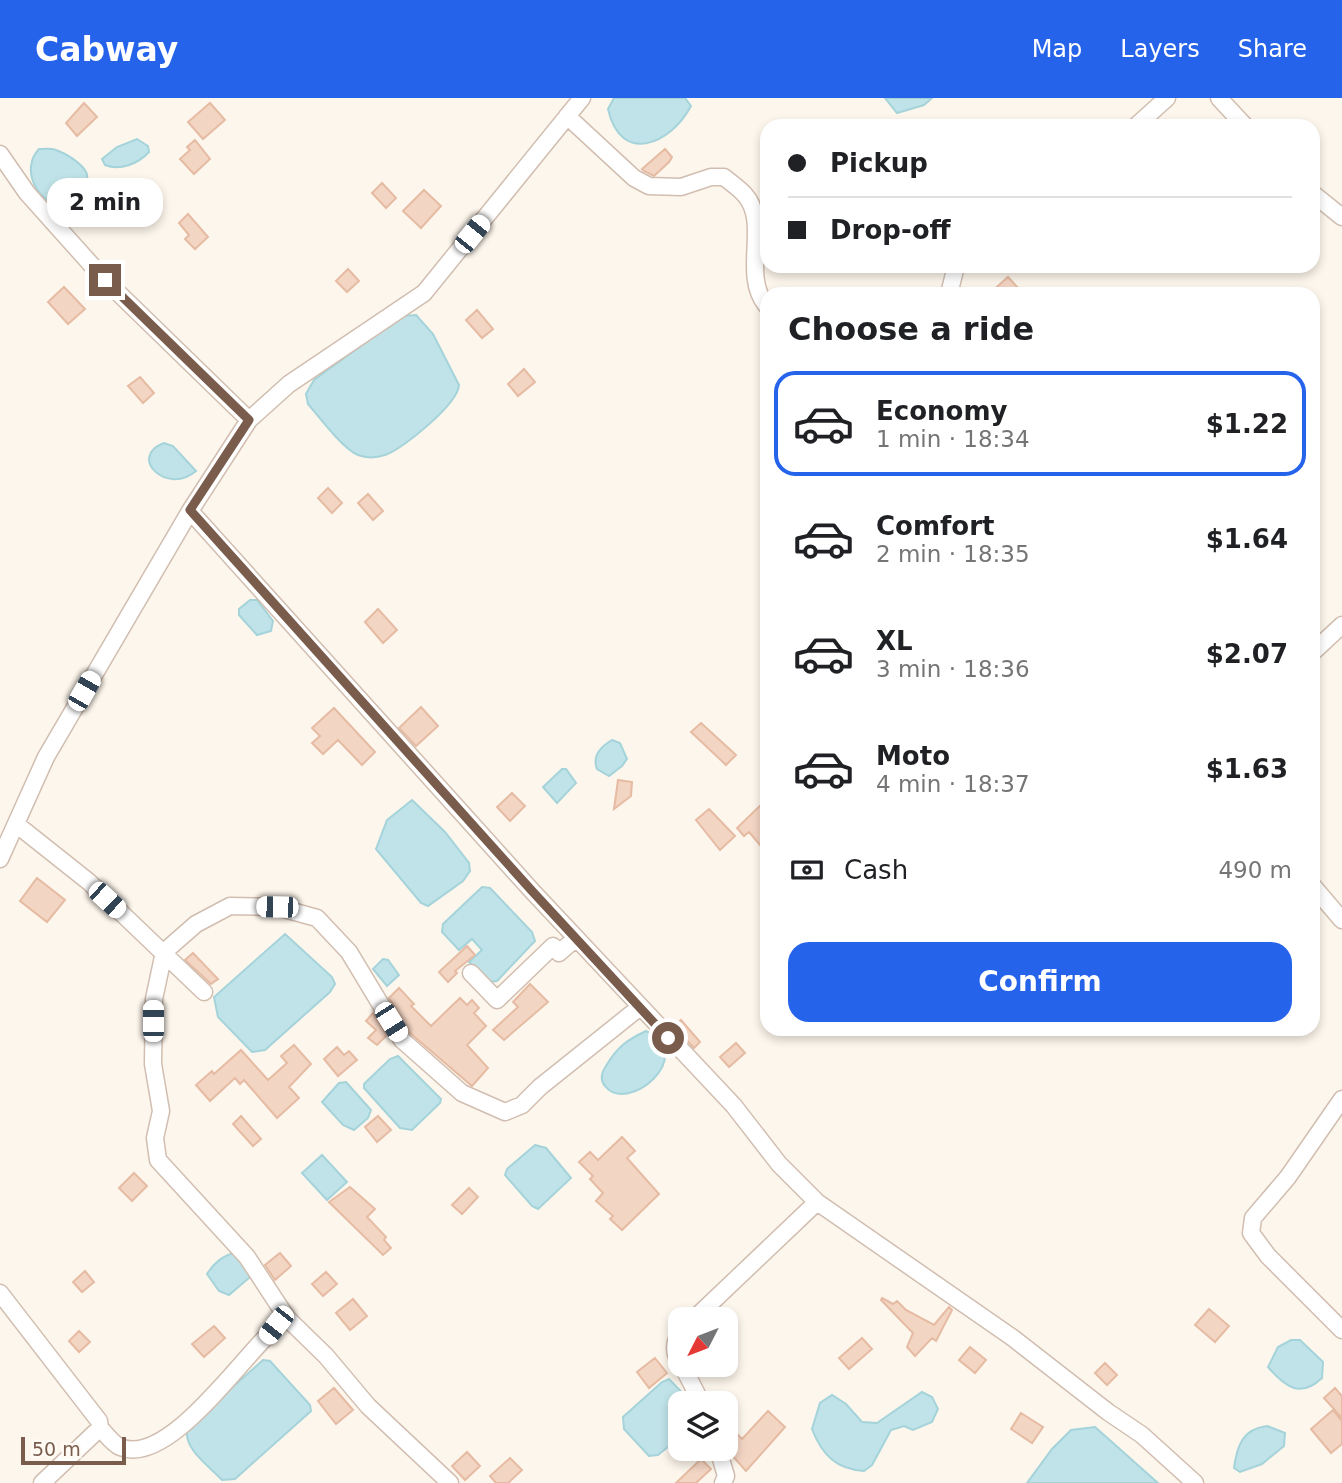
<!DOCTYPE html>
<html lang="en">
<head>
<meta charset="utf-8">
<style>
	:root { --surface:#fff; --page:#f2f2f2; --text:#202124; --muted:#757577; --line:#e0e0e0; --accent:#2563eb }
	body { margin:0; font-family:"DejaVu Sans",sans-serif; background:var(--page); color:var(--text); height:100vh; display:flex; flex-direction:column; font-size:26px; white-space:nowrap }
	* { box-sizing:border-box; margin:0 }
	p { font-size:23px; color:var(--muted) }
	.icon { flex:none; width:38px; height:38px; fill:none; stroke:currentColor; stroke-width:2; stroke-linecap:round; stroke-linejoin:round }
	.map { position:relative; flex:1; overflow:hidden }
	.side { position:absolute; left:760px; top:189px; width:560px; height:749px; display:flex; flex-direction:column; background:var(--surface); border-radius:21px; box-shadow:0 4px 10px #0003 }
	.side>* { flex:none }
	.hud { position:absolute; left:760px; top:21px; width:560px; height:154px; border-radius:21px; box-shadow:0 4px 10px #0003; display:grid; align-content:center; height:154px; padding:0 28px; background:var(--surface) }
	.needle { width:46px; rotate:228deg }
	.controls { position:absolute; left:668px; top:1209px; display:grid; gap:14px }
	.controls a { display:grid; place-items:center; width:70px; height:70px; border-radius:14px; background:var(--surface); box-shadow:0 4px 10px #0003; font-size:35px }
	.scale { position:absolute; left:21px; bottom:18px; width:105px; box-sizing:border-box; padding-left:7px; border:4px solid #7a5c4d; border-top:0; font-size:19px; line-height:24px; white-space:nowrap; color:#7a5c4d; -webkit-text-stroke:5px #fffaf3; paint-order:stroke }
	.end { position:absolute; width:32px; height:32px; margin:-16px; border:9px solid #7a5c4d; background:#fff; box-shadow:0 0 0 4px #fff }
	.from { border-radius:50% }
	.bubble { position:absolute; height:49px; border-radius:21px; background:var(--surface); box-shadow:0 4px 10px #0003; font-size:23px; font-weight:700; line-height:49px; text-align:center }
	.car { position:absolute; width:21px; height:42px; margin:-21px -10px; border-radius:9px; box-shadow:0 0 5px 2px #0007; background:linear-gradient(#fff 24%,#345 0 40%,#fff 0 76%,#345 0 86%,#fff 0) }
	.hud b { display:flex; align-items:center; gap:24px; height:66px; font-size:26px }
	.hud b+b { border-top:2px solid var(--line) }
	.hud i { width:18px; height:18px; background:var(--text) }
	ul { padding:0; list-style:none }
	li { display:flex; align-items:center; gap:21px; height:105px; margin:0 14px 10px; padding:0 14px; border:4px solid transparent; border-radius:21px }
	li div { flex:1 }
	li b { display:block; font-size:26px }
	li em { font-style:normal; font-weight:700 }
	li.active { border-color:var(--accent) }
	li>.icon { width:63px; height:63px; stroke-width:1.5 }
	h2 { padding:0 28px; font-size:32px; line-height:84px }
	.pay { display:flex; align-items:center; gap:18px; height:77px; padding:0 28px; font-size:26px }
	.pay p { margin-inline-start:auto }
	.cta { display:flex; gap:14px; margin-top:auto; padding:14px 28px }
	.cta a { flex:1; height:80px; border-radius:21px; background:var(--accent); color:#fff; font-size:28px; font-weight:700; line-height:80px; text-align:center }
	header { display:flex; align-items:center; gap:42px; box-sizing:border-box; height:98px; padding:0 35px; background:var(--accent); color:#fff }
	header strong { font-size:33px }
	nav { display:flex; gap:38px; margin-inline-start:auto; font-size:24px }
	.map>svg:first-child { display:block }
</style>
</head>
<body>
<header>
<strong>Cabway</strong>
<nav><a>Map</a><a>Layers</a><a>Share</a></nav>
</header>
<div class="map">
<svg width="1342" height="1385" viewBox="0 0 1342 1385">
	<rect width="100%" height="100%" fill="#fdf6ec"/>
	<path fill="#bfe3e8" stroke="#a5d3da" stroke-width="2" d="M614,0H685L691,8C671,46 621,68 608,11Z
		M885,0H932L924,7L897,15Z
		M137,41L148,48L149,54C138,66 120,73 105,67L102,61L117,49Z
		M39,51C44,51 51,50 56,52C65,55 90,69 87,81C85,91 72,100 65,107C39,108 19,72 39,51Z
		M416,217L433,236L459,287C458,306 403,351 385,357C376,360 366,360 358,357C343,351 319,319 308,306L306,296L314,282L402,218Z
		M164,345L173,348L196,373C167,398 127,359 164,345Z
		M250,502H257L273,523L271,533L257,537L239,517V511Z
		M612,642L620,645L627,661L622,668L609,678L597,671C592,658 600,649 612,642Z
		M562,671H566L576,685L557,705L543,689Z
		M412,702L445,734L469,765L470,773L463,783L428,808L421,805L376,751L387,722Z
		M482,789L490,790L532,834L535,843L497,883L488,884L469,864L482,852L472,841L459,852L442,834L443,826Z
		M285,836L332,879L335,886L330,894L265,952L252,954L218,919L214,899Z
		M383,861L388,862L399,877L387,888L373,871Z
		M646,933C699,958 627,1017 605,988C599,981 602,974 606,968C617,949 627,942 646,933Z
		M398,958L441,1001L440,1005L412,1032L400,1030L364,990V986L390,961Z
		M346,984L371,1012L368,1020L354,1032L343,1027L322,1004L339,985Z
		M535,1047L546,1050L571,1080L538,1111L532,1108L505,1077L507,1071Z
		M322,1057L347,1084L327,1102L302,1075Z
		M236,1155L250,1172V1179L229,1197L219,1193L207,1176C213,1166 224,1156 236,1155Z
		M1291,1242H1300L1323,1264L1322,1280C1300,1301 1284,1288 1268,1269L1278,1249Z
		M263,1262L270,1263L310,1307L311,1313L235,1381L222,1382C209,1368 181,1349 188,1329Z
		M669,1281L692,1305L681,1306V1338L658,1357L649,1358L624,1331L623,1319L662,1284Z
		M922,1294L932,1299L938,1311L932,1324L913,1332L904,1328L891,1332L872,1367L864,1373C836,1371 822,1357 812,1331L820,1305L832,1297L846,1306L862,1324L877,1325Z
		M1267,1328L1285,1335L1284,1348L1262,1366L1240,1374L1234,1370C1237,1347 1243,1331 1267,1328Z
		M1095,1329L1158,1385H1027L1052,1351L1071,1332Z"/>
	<path fill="#f3d5c3" stroke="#e6bba3" stroke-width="2" d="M84,5L97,19L77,38L66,25Z
		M210,5L225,22L203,41L188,24Z
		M195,42L210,61L194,76L180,61L190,52L187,49Z
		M665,51L672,59L669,64L654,78L644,73L642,71Z
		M382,85L396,100L386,110L372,95Z
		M424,92L441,108L421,130L403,113Z
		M188,116L208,139L195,151L185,141L189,137L179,125Z
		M348,171L359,183L347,194L336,183Z
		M1008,179L1018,190L1011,196H989Z
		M64,189L85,211L68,226L48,204Z
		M477,212L493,231L482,240L466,222Z
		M524,271L535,284L518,298L508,286Z
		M140,279L154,295L143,305L128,288Z
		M328,390L342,405L332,415L318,400Z
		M368,396L383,413L373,422L358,405Z
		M378,511L397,532L383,545L365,524Z
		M421,609L438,628L416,648L399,630Z
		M334,610L375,654L362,667L338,642L323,656L312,645L320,638L312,630Z
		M701,625L736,657L726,667L691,634Z
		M618,682L632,684L631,698L614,711Z
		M512,695L525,708L510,723L497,709Z
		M766,702V754L749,734L744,738L737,730Z
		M709,711L735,738L720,752L696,722Z
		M37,780L65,802L47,824L20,803Z
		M467,848L475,857L455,873L457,875L448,884L439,874Z
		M193,855L218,881L211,886L185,862Z
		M530,886L548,904L504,942L493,932L518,909L513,904Z
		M399,890L414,906L411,908L431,928L460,900L467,907L472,902L479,910L474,915L486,928L467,947L488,970L472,988L410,935L389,900Z
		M373,915L387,937L377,947L368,940L376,932L366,923Z
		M681,922L700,944L694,950L674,929Z
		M736,945L745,955L729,969L720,959Z
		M294,947L311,966L289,989L299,1000L277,1020L244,982L240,986L235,980L210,1003L196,987L212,973L214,976L241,952L268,982L287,965L281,958Z
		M337,949L344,957L349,953L357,962L338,978L324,961Z
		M241,1018L261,1041L253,1048L233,1026Z
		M378,1018L391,1032L377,1044L365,1029Z
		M622,1039L635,1053L627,1060L659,1096L622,1132L610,1121L613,1118L596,1103L603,1095L590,1081L593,1078L579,1064L590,1054L598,1062Z
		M134,1075L147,1088L132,1103L119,1090Z
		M350,1089L375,1111L367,1119L386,1139L384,1142L391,1150L383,1157L329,1104Z
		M469,1090L478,1099L462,1116L452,1107Z
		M280,1155L291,1168L275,1182L265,1167Z
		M85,1173L94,1184L82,1194L73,1184Z
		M326,1174L337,1186L323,1198L312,1186Z
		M882,1200L893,1206L897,1203L906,1212L934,1227L949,1209L952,1212L936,1243L932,1240L915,1258L907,1249L913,1235L881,1202Z
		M353,1201L367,1218L350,1232L336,1215Z
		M1209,1211L1229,1228L1215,1244L1195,1227Z
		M214,1228L225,1240L204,1259L192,1246Z
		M79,1233L90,1244L79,1254L69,1243Z
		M862,1240L872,1251L849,1271L839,1260Z
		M970,1249L986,1262L975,1275L959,1262Z
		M655,1260L667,1275L649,1290L637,1274Z
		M1105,1265L1117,1277L1107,1287L1095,1275Z
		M334,1290L353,1312L336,1326L318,1303Z
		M1335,1290L1342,1298V1320L1324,1300Z
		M1333,1312L1342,1323V1346L1331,1355L1311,1331Z
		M768,1313L785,1329L746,1373L730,1355L728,1348L738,1337L742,1341Z
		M1021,1315L1043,1329L1032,1345L1011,1331Z
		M467,1354L480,1368L465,1382L452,1368Z
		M510,1360L522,1372L508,1385H496L490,1378Z
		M701,1361L711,1371L696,1385H676Z"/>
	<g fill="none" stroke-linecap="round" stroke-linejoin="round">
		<defs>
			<path id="minor" d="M1219,0L1245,28
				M567,18L634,80L649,88L681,89L711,79H724C731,85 739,90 745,97C770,125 741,176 766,207
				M1136,28L1167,0
				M0,56L27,95L105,182L249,322
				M1312,95L1342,119
				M949,196L956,168
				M190,413L533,794L734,1008L779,1066L817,1104L1013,1240L1108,1314L1142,1337L1195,1385
				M1312,555L1342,527
				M16,726L89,784L204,894
				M0,761L46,659L190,413L249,322L289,286L424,195L582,0
				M1312,787L1342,822
				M471,875L497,902L553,848L559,855L576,840
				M1342,1001L1288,1079L1253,1120L1251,1135L1268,1158L1342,1232
				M0,1195L99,1323L100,1330L42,1385
				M287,1220L247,1159L158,1062L155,1040L161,1013L153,966L154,901L164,854L196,826L230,808L277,809L317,820L349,854L402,942L462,995L505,1014L522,1007L540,989L640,909
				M693,1222L817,1104
				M681,1235C673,1244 673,1256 681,1265
				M682,1267L702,1306
				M100,1330C106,1336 113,1346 120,1349C172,1371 251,1243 287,1220L326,1258L368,1308L450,1385
				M718,1351L726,1378L723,1385"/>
		</defs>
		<use href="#minor" stroke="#d1beb0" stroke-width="19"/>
		<use href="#minor" stroke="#fff" stroke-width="16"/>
	</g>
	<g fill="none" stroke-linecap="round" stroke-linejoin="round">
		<path stroke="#7a5c4d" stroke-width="9" d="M105,182L249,322L190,412L533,794L668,940"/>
	</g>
</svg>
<div class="controls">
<a><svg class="needle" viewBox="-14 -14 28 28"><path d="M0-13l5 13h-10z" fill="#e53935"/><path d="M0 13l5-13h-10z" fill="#757577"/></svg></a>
<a><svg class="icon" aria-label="layers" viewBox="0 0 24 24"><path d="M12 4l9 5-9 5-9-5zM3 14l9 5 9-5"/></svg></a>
</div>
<div class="scale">50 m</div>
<i class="end from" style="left:668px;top:940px"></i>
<i class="end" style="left:105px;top:182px"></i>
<div class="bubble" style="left:47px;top:80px;width:116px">2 min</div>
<i class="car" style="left:472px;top:136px;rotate:39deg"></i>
<i class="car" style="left:84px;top:593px;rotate:30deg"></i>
<i class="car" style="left:107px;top:802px;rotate:133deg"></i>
<i class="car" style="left:277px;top:809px;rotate:271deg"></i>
<i class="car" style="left:153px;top:923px;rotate:0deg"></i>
<i class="car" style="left:391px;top:924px;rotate:148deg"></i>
<i class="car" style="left:276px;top:1227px;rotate:218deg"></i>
<div class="hud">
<b><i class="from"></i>Pickup</b>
<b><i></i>Drop-off</b>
</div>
<section class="side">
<h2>Choose a ride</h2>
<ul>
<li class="active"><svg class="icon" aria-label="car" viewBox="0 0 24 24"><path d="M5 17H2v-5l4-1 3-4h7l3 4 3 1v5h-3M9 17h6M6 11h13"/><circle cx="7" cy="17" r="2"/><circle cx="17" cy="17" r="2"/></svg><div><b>Economy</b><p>1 min · 18:34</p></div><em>$1.22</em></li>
<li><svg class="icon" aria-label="car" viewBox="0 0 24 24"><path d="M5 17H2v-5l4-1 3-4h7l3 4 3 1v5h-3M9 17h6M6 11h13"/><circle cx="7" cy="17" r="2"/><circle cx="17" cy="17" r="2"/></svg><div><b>Comfort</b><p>2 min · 18:35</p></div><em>$1.64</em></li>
<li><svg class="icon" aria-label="car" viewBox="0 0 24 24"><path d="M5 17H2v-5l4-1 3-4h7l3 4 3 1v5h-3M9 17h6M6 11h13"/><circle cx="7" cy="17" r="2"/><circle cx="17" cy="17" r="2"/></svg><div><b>XL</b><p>3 min · 18:36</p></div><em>$2.07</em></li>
<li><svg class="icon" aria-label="car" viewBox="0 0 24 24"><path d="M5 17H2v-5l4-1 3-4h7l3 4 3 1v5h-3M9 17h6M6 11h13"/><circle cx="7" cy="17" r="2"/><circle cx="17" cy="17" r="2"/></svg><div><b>Moto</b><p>4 min · 18:37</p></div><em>$1.63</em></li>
</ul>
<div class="pay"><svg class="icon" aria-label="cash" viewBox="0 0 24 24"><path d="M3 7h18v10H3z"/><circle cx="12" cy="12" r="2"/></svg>Cash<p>490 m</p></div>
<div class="cta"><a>Confirm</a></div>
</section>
</div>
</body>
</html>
